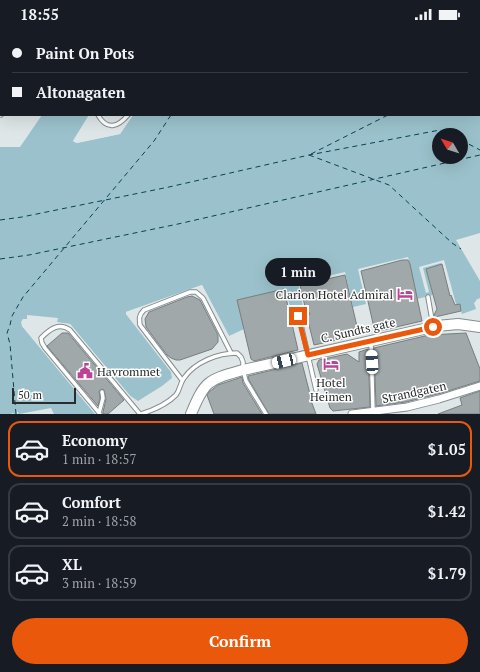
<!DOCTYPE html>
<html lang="en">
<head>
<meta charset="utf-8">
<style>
	:root { --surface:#171b24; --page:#242831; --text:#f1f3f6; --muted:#9ea1a6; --line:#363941; --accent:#ea580c }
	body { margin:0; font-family:"PT Serif",serif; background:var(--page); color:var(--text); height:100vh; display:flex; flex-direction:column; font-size:15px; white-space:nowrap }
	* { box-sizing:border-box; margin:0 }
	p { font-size:13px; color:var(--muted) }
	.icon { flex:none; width:22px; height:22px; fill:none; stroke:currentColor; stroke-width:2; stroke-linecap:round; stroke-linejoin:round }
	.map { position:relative; height:386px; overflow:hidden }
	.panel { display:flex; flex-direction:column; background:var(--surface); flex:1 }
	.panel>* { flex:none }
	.banner { position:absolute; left:0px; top:0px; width:480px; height:88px; box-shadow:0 4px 16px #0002; display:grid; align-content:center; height:88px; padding:0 12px; background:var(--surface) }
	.needle { width:26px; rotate:309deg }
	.controls { position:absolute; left:432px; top:100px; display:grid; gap:8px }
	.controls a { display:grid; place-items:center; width:36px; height:36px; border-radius:50%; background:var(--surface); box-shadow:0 4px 16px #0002; font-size:20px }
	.scale { position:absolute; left:12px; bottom:10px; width:64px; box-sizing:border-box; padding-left:4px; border:2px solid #292c2d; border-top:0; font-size:11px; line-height:14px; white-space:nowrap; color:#292c2d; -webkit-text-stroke:3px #fff; paint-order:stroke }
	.end { position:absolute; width:18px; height:18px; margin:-9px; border:5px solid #ea580c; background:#fff; box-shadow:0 0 0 2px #fff }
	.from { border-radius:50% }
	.bubble { position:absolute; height:28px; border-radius:14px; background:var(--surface); box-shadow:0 4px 16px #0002; font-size:13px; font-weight:600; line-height:28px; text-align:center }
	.car { position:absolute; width:12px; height:24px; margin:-12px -6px; border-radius:5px; box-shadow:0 0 3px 1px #0007; background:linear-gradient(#fff 24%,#345 0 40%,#fff 0 76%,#345 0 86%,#fff 0) }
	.banner b { display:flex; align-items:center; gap:14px; height:38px; font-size:15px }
	.banner b+b { border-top:1px solid var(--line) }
	.banner i { width:10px; height:10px; background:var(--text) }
	ul { padding:7px 0 0; list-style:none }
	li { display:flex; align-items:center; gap:12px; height:56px; margin:0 8px 6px; padding:0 4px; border:2px solid var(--line); border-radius:12px }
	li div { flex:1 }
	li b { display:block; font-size:15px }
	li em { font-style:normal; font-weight:600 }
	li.active { border-color:var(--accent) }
	li>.icon { width:36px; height:36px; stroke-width:1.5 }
	.primary-button { display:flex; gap:8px; margin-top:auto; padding:8px 12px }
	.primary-button a { flex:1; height:46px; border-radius:24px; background:var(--accent); color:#fff; font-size:16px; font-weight:600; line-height:46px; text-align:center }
	.status { display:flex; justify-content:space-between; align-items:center; height:28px; padding:0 20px; background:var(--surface); direction:ltr }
	.status svg { height:11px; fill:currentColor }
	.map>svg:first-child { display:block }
</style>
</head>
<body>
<div class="status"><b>18:55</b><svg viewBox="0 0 49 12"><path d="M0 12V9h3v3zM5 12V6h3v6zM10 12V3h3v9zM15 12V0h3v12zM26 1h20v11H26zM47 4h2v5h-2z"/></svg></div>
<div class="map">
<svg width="480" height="386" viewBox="0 0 480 386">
	<rect width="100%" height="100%" fill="#dee6e8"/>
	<path fill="#9bc2cc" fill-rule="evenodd" d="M355,0H480V205L456,212L480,253V270L476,272V273L474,275L476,281L462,286L459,276L453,277L442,236L426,241L433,267L417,271L408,229L358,241L366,276L353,279L345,244L298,255L304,283L292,286L285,261L238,272L244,301L229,308L202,257L126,284V286L171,344L172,350L162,358L138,373L129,367L70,296L23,291L22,298L95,386H54L51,380L19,386L17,383V386H14L13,385L11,386H0V119H20L42,87H89L73,113L77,115L120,106L133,87H479V1H349ZM439,107H461V129H439Z"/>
	<path fill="#dee6e8" d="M89,87L91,88L76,113H77L119,104L131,87H133L120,106L76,115L73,113Z
		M444,232L456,276L453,277L441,235L423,240L429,264L426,265L419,239Z
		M202,257L229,308L227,309L201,259L128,286L170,340L169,341L126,286V284Z
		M27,287L58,290L57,294L70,296L132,370L130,371L128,368L69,298L24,293V297L97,385L95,386L22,298L21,294L23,291H27Z"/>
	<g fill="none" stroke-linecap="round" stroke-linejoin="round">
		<path stroke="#07424e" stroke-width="1" stroke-dasharray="5 4" stroke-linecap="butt" d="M479,41H480
			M461,112L480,122
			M311,126L388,87
			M309,127L389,157L452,215L461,221
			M0,192L22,189L169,159L309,127L440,102L450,107
			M0,231L29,227L178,196L480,127
			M16,386L10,316L7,305L10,297L12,288L23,269L154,113L171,87"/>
	</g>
	<path fill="#a0a8aa" stroke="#777e80" d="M402,232H408L410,236L422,293L375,304L361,243Z
		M442,236L450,268L451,267L455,277L460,276L461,283L435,289L434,287L437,281L426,241Z
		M345,247L359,307L314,317L307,289L310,286L309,284L306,283L300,257Z
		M284,261L298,322L254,333L251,331L237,272Z
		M192,268L200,272L218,307V314L212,321L180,332H176L171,330L167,327L146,299L145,291L149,284L187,269Z
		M62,305H68L124,372L108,386H103V384L106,371L104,362L102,361L99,363L100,370L98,378L47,318Z
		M466,305L480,341V353L438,366L406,374L376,378L374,320L429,307Z
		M368,321L370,379L333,383L330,380L317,336L319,332L347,326L359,334V324Z
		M302,335L311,370H310L316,386H269L249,352L248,348Z
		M242,349L243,355L262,386H214L207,367L209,364L218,357Z
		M480,363V386H438L462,377L460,370Z"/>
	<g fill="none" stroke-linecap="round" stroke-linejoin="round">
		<defs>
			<path id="lane" d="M194,0V1
				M236,0L237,1
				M12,1L14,0
				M141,1V0
				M0,87H1
				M98,87C107,103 118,99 128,87
				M428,269L433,298
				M307,286L299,288L316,362
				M371,314L373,383
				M182,352L140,297C139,290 139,287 144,282L190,264H196L203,270L231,325
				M99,385L103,370L102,364
				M100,386L45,320L42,315L41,310C50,301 59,294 70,302L140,386
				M141,386C154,382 166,377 176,367C180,362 180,355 184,350C195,334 218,325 237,325L241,329L243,334V342L246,353L266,386"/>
			<path id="street" d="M352,386L407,379L439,371L480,358"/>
			<path id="secondary" d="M191,386C205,352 208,352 243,342L437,298L458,296L480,299"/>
			<path id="primary" d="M100,1L110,0
				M0,71L1,70"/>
		</defs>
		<use href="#lane" stroke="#858d8f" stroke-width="5.5"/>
		<use href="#street" stroke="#858d8f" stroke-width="9"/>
		<use href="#secondary" stroke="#858d8f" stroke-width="12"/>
		<use href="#primary" stroke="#bfc0c0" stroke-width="13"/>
		<use href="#lane" stroke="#fff" stroke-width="3.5"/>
		<use href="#street" stroke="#fff" stroke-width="7"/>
		<use href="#secondary" stroke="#fff" stroke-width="10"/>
		<use href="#primary" stroke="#d9aac6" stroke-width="11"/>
	</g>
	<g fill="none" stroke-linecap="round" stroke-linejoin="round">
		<path stroke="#ea580c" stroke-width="5" d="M298,288L308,327L433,299"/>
	</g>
	<defs>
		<symbol id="hotel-bare" viewBox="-9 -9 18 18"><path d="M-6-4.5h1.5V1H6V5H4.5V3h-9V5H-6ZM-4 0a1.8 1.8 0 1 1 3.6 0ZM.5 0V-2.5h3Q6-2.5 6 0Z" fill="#be4394" stroke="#fff" stroke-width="2.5" paint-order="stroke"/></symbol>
		<symbol id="civic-bare" viewBox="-9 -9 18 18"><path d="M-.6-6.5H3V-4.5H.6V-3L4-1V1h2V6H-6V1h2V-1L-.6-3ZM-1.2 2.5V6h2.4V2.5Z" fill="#be4394" stroke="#fff" stroke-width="2.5" paint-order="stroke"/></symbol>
	</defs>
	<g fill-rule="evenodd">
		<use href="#hotel-bare" x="394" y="255" width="22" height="22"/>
		<use href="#hotel-bare" x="320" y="325" width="22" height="22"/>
		<use href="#civic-bare" x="74" y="332" width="22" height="22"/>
	</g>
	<g text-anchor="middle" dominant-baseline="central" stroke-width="3" stroke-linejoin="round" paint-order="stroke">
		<g font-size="12" fill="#292c2d" stroke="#fff" text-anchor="end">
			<text x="393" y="266">Clarion Hotel Admiral</text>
			<text x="97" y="343" text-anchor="start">Havrommet</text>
			<text x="331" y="354" text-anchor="middle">Hotel<tspan x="331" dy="14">Heimen</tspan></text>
		</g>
		<g font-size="12" fill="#292c2d" stroke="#fff">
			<text transform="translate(358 302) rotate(-13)">C. Sundts gate</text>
			<text transform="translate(414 364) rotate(-12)">Strandgaten</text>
		</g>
	</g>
</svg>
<div class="controls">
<a><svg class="needle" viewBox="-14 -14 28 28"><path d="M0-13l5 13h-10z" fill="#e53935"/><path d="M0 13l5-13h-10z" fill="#9ea1a6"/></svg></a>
</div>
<div class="scale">50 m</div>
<i class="end from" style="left:433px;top:299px"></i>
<i class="end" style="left:298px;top:288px"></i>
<div class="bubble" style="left:265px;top:230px;width:66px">1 min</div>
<i class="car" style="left:284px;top:333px;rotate:257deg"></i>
<i class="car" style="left:372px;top:334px;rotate:357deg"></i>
<div class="banner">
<b><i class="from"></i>Paint On Pots</b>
<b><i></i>Altonagaten</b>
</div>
</div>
<section class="panel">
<ul>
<li class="active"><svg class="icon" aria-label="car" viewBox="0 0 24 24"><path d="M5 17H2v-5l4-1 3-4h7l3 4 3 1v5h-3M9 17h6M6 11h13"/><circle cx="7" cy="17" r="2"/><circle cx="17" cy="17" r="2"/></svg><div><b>Economy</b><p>1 min · 18:57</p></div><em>$1.05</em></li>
<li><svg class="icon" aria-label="car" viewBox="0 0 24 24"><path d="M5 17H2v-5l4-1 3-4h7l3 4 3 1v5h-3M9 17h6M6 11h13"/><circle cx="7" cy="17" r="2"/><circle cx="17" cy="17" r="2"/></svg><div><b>Comfort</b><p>2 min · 18:58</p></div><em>$1.42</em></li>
<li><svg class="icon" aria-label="car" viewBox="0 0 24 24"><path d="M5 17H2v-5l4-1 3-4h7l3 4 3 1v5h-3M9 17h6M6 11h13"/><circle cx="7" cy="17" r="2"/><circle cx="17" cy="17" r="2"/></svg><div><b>XL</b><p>3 min · 18:59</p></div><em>$1.79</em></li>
</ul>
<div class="primary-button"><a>Confirm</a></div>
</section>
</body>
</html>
